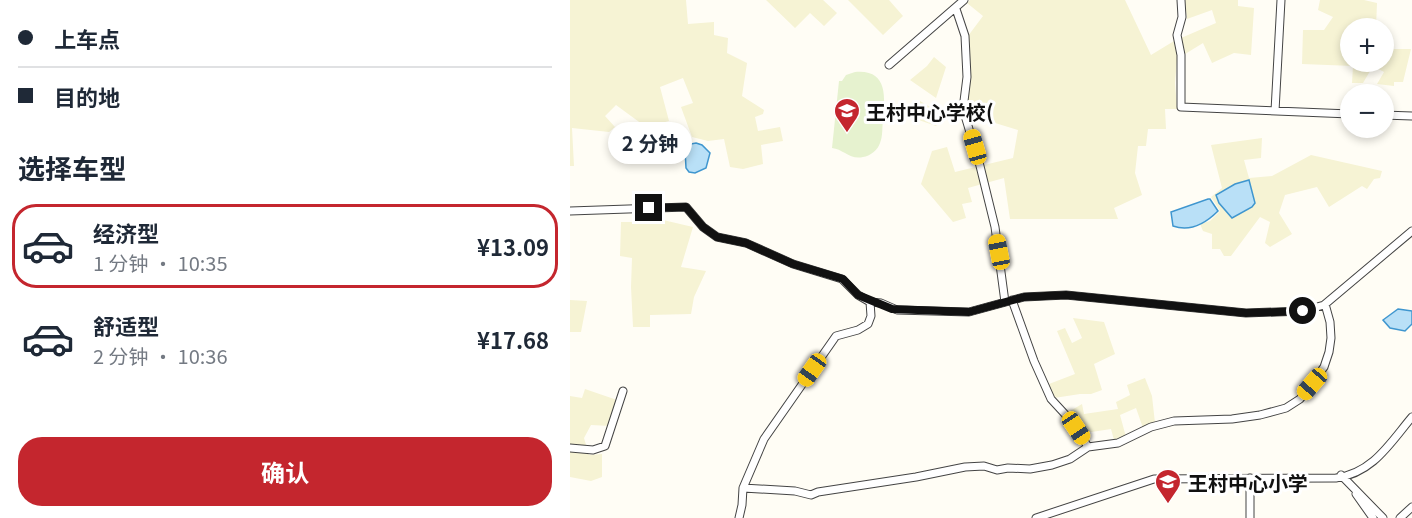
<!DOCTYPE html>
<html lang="zh">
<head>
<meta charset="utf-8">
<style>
	:root { --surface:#fff; --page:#f6f6f7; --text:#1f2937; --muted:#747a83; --line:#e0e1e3; --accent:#c4262e }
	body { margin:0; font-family:Georgia,"Noto Sans SC",serif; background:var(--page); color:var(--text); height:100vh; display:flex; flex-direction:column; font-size:22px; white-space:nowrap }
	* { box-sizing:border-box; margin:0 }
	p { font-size:20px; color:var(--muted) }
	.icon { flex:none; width:33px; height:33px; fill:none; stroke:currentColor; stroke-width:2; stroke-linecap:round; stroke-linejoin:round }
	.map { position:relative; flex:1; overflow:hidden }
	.details { display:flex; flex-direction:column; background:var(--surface); width:570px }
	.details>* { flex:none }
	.top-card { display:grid; align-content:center; height:132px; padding:0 18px; background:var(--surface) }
	.tools { position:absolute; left:770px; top:18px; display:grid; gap:12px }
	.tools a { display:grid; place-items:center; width:54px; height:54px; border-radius:50%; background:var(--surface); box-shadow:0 3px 9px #0003; font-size:30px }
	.end { position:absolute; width:27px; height:27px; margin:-14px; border:8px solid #111; background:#fff; box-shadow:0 0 0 3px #fff }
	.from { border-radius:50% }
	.bubble { position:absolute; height:42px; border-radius:21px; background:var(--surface); box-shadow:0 3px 9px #0003; font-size:20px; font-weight:700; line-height:42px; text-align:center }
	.car { position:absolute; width:18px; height:36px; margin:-18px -9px; border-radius:8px; box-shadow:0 0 4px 2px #0007; background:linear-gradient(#f5c518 24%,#345 0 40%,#f5c518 0 76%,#345 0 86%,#f5c518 0) }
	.top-card b { display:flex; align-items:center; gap:21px; height:57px; font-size:22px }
	.top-card b+b { border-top:2px solid var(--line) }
	.top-card i { width:15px; height:15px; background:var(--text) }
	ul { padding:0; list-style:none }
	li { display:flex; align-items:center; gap:18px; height:84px; margin:0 12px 9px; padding:0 6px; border:3px solid transparent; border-radius:24px }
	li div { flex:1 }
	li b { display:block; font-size:22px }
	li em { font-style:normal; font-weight:700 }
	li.current { border-color:var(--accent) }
	li>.icon { width:54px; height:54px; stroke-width:1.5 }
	h2 { padding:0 18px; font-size:27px; line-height:72px }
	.cta { display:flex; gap:12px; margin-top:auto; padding:12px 18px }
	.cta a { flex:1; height:69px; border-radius:24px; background:var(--accent); color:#fff; font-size:24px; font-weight:700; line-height:69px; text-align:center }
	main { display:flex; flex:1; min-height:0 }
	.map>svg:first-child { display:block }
</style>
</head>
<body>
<main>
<section class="details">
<div class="top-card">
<b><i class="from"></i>上车点</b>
<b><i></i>目的地</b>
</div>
<h2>选择车型</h2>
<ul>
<li class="current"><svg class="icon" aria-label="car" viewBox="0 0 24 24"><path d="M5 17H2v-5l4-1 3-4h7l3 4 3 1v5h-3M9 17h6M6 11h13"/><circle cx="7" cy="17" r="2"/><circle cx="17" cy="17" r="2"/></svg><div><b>经济型</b><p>1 分钟 · 10:35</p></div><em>¥13.09</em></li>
<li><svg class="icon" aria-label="car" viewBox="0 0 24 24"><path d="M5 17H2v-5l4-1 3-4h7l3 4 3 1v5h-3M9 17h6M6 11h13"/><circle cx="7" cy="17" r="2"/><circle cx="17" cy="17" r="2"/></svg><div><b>舒适型</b><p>2 分钟 · 10:36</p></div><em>¥17.68</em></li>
</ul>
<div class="cta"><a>确认</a></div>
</section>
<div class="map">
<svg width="842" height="518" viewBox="0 0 842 518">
	<rect width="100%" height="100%" fill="#fffdf5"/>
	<path fill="#f6f3d4" d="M0,0H116L118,24L144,22V35L158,38L157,53L177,63L172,96L194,110L193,114L185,117L188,131L210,127L213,141L191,145L193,164L173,169L160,167L154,139L138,141L122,137L111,107L123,103L113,78L90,87L99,121L76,127L46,105L35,116L45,127L39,132L2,128L4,166H0Z
		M196,0H253L267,13L254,26L240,13L225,28Z
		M278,0H319L333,16L313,35Z
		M400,0H555L581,55L604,41L646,23L642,10L617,19L615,0H668V6L684,8L681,55L664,53L642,63L633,43L607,59L605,83L607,109H595L596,129H578L576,146H568L565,173L572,195L544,208L548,219H440L434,178L398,188L402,202L392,204L396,218L383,222L351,184L362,151L377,147L385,172L443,158L448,130L425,123L414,111L396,105L398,36L413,16L397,3Z
		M750,0H794L807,3L806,28H780V62H813V49H841L833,82H824V86L807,84L814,72L803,66L793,83H782L783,66L732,64L733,30H754L763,17L748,10Z
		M364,57L376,67L366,98L340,80L357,66Z
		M350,101L375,116L366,126L343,118L344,112Z
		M692,138L691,158L674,160L679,178L702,176L741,155L812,171L810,178L804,179L797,189L792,186L759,207L747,187L715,195L709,213L722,234L700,247L695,243L700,222L690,217L661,256H654L650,249H642V234L633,231L630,224L640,221L650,211L641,197L652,188L641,145Z
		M63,210H91L93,220L123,227L111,267L136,271L124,297L121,314L80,315V327H63L61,287L62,258L50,256L51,222H63Z
		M0,300L17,301L11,332H0Z
		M503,318L534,322L545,354L524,364L532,390L521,394H510L484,398L479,384L505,374L487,331L495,328L502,343L512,338Z
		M575,378L582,396L585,423L573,428L566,408L550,415L556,437L544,440L541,429L515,433L500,411L512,404L514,414L548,409L546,402L560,395L557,385Z
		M15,389L47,400L40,426L21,425L14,438L19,455L32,454V477L21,481L0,477V396L12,398Z"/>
	<path fill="#e6f2cf" d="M285,72C318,69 315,97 313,119C312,127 313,136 310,143C308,150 300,156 293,157C280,160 273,149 262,148L269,81H272L276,75Z"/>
	<path fill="#b9e0f7" stroke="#3f96cf" stroke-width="1.5" d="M126,143L132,145L140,153L136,168L125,173L119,172L116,168L115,149L121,144Z
		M679,180L685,203L682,207L662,218L649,203L646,195L665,184Z
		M638,199H640L648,211C636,223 620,232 603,226L601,212Z
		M828,309L842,311V324L835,331L820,328L813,320Z"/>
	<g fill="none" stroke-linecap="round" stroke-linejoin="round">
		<defs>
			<path id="minor" d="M611,0L612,17L607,35L611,55V107L780,114
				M386,9L395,36L397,77L393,109L410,166L425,227L435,302
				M319,65L394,0
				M705,111L711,0
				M813,115L842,116
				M0,211L116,207L133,227L147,237L176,243L223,264L272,279L288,295L300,302L301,316L298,324L288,330L266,336L194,439L173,488L172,505L169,518
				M442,300L464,361L481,399L505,425L518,447
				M300,302L311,303L327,310L399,312L454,297L496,295L676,313L733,311L754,305L842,231
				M0,448L23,450L35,446L53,391
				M771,475L813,518
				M680,478V518
				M173,488L225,491L241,495L248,492L346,477L395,467L414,466L427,470L438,468L460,469L482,465L500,459L518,447L548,443L581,427L604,421L662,419L690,415L716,408L730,399L754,367L759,352L761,338L760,322L755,304
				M786,494L803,518
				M466,518L584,479L766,478C803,473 820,443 842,417
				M830,518L842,507"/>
		</defs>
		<use href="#minor" stroke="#444" stroke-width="9"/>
		<use href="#minor" stroke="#fff" stroke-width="7"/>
	</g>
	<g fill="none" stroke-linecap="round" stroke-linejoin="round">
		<path stroke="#111" stroke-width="8" d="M79,208L116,207L133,227L147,237L176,243L223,264L273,279L288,295L322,309L399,312L454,297L496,295L676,313L733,311"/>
	</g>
	<defs>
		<symbol id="school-pin" viewBox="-11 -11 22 30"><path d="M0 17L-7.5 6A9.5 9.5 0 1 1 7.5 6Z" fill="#c4262e" stroke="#fff"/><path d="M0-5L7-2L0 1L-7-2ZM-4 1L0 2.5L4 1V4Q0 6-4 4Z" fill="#fff"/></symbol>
	</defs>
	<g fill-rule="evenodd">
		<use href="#school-pin" x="262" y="96" width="30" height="40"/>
		<use href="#school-pin" x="583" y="467" width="30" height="40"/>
	</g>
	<g text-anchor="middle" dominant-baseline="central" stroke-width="6" stroke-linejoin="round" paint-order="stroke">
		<g font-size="20" font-weight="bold" fill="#111" stroke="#fff" text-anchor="start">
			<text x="296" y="111">王村中心学校(</text>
			<text x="618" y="482">王村中心小学</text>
		</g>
	</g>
</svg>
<div class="tools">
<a>+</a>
<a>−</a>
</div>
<i class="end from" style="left:733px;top:311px"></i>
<i class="end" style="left:79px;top:208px"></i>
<div class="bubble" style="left:38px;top:122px;width:84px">2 分钟</div>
<i class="car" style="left:405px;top:147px;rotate:344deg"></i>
<i class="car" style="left:429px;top:252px;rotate:349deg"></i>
<i class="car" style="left:242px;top:370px;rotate:215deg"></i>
<i class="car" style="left:742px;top:384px;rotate:221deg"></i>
<i class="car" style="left:506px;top:428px;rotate:146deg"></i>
</div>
</main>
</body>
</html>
